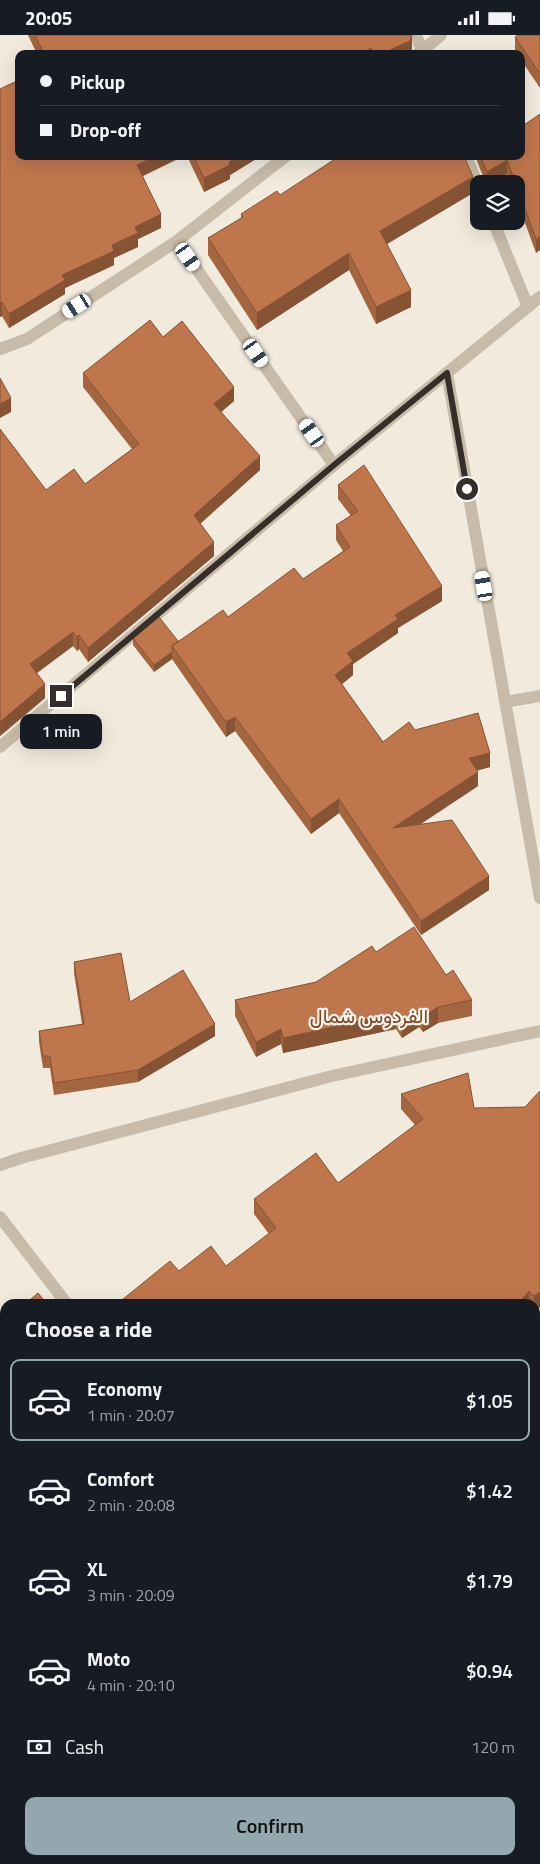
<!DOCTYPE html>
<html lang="en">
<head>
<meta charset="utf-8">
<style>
	:root { --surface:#171b24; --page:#242831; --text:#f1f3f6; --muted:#9ea1a6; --line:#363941; --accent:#93a7ae }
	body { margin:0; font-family:"Titillium Web",Vazirmatn,sans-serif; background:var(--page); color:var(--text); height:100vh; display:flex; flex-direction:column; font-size:19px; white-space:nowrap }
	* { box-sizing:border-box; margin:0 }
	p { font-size:16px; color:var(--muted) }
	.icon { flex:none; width:28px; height:28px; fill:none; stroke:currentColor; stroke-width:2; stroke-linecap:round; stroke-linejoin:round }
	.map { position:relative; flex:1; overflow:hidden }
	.side { position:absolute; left:0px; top:1264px; width:540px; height:566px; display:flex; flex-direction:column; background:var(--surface); border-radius:15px 15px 0 0; box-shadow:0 5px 20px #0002 }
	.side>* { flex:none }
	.guide { position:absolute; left:15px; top:15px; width:510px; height:110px; border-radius:10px; box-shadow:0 5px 20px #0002; display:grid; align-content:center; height:110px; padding:0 25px; background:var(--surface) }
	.tools { position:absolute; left:470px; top:140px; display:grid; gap:10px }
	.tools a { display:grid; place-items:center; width:55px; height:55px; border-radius:10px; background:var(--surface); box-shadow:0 5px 20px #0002; font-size:25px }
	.end { position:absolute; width:22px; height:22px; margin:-11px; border:6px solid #362e29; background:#fff; box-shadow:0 0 0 2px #fff }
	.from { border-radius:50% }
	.bubble { position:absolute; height:35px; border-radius:10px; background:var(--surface); box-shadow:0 5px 20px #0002; font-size:16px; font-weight:600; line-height:35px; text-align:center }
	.car { position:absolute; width:15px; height:30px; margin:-15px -8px; border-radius:6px; box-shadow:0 0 4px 1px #0007; background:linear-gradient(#fff 24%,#345 0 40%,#fff 0 76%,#345 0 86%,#fff 0) }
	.guide b { display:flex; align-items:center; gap:18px; height:48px; font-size:19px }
	.guide b+b { border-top:1px solid var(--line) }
	.guide i { width:12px; height:12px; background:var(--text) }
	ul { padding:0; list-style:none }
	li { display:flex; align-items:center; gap:15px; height:82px; margin:0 10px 8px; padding:0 15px; border:2px solid transparent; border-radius:10px }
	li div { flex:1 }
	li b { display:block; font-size:19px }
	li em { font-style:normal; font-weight:600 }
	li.current { border-color:var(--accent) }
	li>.icon { width:45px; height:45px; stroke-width:1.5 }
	h2 { padding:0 25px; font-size:22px; line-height:60px }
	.pay { display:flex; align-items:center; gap:12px; height:55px; padding:0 25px; font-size:19px }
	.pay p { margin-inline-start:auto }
	.primary-button { display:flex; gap:10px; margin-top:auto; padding:10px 25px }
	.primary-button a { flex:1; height:58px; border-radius:10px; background:var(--accent); color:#111; font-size:20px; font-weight:600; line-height:58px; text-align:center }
	.status { display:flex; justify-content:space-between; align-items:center; height:35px; padding:0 25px; background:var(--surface); direction:ltr }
	.status svg { height:14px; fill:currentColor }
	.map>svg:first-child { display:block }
</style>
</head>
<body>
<div class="status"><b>20:05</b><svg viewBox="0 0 49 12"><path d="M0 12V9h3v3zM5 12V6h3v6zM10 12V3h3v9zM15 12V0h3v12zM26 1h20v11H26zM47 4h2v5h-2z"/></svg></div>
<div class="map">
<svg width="540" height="1829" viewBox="0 0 540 1829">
	<rect width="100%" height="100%" fill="#f1eadd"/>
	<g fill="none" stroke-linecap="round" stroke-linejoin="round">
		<path stroke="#c8bba9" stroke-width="12" d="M416,0L423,19
			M418,19L441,0
			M466,121L479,153
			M493,186L528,272
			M177,206L334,430
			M0,314L27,304L177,206L286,121
			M447,338L540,863
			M505,667L540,661
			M0,712L334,430L540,262
			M0,1130L21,1123L332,1041L540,996
			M0,1182L67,1269
			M535,1340L540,1336
			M0,1734L5,1730
			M535,1804L540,1800
			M138,1825L141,1829
			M496,1829L502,1825"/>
	</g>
	<path fill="#a46541" d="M28,0H412V13L410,19H37Z
		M540,0V53L521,25V19H517L515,16V2Z
		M0,54L143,141L161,193L138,204V212L114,223V230L65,253V259L9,293L2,281L0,282Z
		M540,79L536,218L516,163V149H511L507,139L490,149H486L477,126V121H521Z
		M187,121H261L230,140V144L204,157Z
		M336,121H464L473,158L387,209L411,272L376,289L349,235L257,295L208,220V203L241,183V179L280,160L336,124Z
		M163,302L234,366L221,377L260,435L200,489L214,521L88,627L79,614L77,616L73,611L37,638L45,663L0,701V394L46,455L85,449L132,414L83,352V338Z
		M338,450L442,566L398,593V598L353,629V640L342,649L383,707L415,695L490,732L477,735L478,751L421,789L489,855L421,900L339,778L311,799L235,696L226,702L172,624L154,637L133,610V603L178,606L228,582L303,544L343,516L336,505V490L351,481L338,464Z
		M376,917L446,940L472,965V981L438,988L423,997L419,992L402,1003L396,994L283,1018L281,1009L256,1022L235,981V965L316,947Z
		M74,927L130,967L215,1001L138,1047L54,1060L50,1033H43L39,1007V996L82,989L74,938Z
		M540,1056V1272L535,1276V1269H117L179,1236L226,1231L269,1199L254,1179V1164L338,1148L415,1090L401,1074V1059L474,1073L525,1072Z
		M540,1588V1760L538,1757L535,1759V1591Z
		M277,1825H429V1827L425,1829H280Z"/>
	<path fill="#865335" d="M412,0V13L410,19H381Z
		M371,13V19H361Z
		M155,121H184L137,144V130Z
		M239,121H261L230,140V144L204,157V143Z
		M507,125V139L490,149H487V137Z
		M473,142V158L380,213V196Z
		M161,179V193L138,204V212L114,223V230L65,253V259L9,293V279L62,240L112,210L135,192Z
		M540,201V215L536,218V204Z
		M349,218V235L257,295V278Z
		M411,255V272L376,289V272Z
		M2,267V281L0,282V268Z
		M234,352V366L214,383V369Z
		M11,363V377L0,383V369Z
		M260,421V435L194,494V480Z
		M214,507V521L88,627V613Z
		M442,551V566L398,593V598L353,629V640L335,655V640L347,618L395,580Z
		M73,597V611L30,643V629Z
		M79,600V614L77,616V602Z
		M172,617V624L154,637V630Z
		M45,649V663L0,701V687Z
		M235,682V696L226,702V687Z
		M490,718V732L469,738V723Z
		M478,737V751L393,807V793Z
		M339,764V778L311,799V784Z
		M489,841V855L421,900V886Z
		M438,972V988L423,997V982Z
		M419,976V992L402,1003V988Z
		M396,978V994L283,1018V1003Z
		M215,989V1001L138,1047V1035Z
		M281,994V1009L256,1022V1007Z
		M529,1256V1269H518Z
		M540,1257V1272L535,1276L534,1261Z
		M540,1536V1552L535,1556V1541Z
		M5,1700V1716L0,1720V1704Z
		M538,1742V1757L535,1759V1744Z
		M291,1825H303V1829H288V1827Z
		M408,1825H429V1827L425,1829H401Z"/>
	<path fill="#bf764c" stroke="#865335" d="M35,0H412L410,6L381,19H374L371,13L361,19H44Z
		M518,0H540V39L515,2Z
		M19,45V121H155L137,130L161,179L135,192L138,198L112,210L114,216L62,240L65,245L9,279L2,267L0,268V54Z
		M540,79V201L536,204L507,125L487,137L480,121H521V92Z
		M193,121H239L229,127L230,130L204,143Z
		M338,121H464L473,142L380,196L411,255L376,272L349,218L257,278L208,203L243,182L241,179L277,156L280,160L338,122Z
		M150,285L163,302L182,286L234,352L214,369L260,421L194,480L214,507L88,613L79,600L77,602L73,597L30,629L45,649L0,687V394L46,455L74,434L85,449L139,409L83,338Z
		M0,343L11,363L0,369Z
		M364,430L442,551L395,580L398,584L347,618L353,626L335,640L383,707L409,687L415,695L478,678L490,718L469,723L478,737L393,793L452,785L489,841L421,886L339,764L311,784L235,682L226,687L172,611L223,575L228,582L294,533L303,544L350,512L336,490L358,476L338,450Z
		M159,582L178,606L172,611V617L154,630L133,603Z
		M414,892L446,940L453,935L472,965L438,972L423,982L419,976L402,988L396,978L283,1003L281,994L256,1007L235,965L316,947L372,911L376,917Z
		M121,918L130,967L183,935L215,989L138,1035L54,1048L50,1021H43L39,996L84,989L74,927Z
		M468,1038L474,1073L525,1072L540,1056V1257L534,1261L529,1256L518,1269H117L170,1226L179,1236L211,1211L226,1231L276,1193L254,1164L316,1118L338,1148L423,1084L401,1059Z
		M38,1258L47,1269H25Z
		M5,1285V1700L0,1704V1289Z
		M535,1348L540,1355V1536L535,1541Z
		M540,1588V1745L538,1742L535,1744V1591Z
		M5,1780V1825H129L132,1829H0V1784Z
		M308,1825H408L401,1829H311Z"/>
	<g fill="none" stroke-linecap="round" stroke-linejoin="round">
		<path stroke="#362e29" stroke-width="6" d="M61,661L334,430L447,338L467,454"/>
	</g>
	<g text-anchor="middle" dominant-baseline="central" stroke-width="4.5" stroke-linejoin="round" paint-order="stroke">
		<g font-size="20" fill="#804626" stroke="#f9f3e9">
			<text x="369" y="980">الفردوس شمال</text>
		</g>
	</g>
</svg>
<div class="tools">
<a><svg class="icon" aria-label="layers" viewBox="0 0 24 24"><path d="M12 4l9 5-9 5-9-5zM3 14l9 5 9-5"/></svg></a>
</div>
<i class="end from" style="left:467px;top:454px"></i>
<i class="end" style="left:61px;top:661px"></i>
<div class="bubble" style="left:20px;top:679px;width:82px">1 min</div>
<i class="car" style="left:188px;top:222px;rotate:145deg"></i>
<i class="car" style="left:77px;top:271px;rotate:237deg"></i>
<i class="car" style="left:256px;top:318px;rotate:145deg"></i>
<i class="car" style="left:312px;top:398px;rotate:325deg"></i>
<i class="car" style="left:484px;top:551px;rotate:350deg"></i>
<div class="guide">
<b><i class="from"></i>Pickup</b>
<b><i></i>Drop-off</b>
</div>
<section class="side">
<h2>Choose a ride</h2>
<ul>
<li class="current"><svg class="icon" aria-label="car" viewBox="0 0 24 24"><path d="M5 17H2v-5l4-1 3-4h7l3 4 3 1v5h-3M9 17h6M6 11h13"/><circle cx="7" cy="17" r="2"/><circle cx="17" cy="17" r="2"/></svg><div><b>Economy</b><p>1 min · 20:07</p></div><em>$1.05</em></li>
<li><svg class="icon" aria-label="car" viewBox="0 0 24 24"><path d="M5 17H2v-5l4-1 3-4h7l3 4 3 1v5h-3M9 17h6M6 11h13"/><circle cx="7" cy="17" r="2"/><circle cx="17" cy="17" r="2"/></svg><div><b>Comfort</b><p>2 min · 20:08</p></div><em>$1.42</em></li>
<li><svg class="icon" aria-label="car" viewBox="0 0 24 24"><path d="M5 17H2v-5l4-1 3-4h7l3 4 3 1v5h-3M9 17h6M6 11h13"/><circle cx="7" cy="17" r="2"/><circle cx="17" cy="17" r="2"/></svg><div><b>XL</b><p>3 min · 20:09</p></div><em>$1.79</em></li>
<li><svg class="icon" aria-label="car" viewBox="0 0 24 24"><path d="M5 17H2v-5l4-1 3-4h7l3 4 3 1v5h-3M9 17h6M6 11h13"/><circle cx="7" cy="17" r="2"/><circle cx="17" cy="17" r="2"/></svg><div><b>Moto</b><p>4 min · 20:10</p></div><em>$0.94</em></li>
</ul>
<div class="pay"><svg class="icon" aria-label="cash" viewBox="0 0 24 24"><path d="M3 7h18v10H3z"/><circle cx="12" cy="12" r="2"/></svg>Cash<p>120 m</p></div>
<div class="primary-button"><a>Confirm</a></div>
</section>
</div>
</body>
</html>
